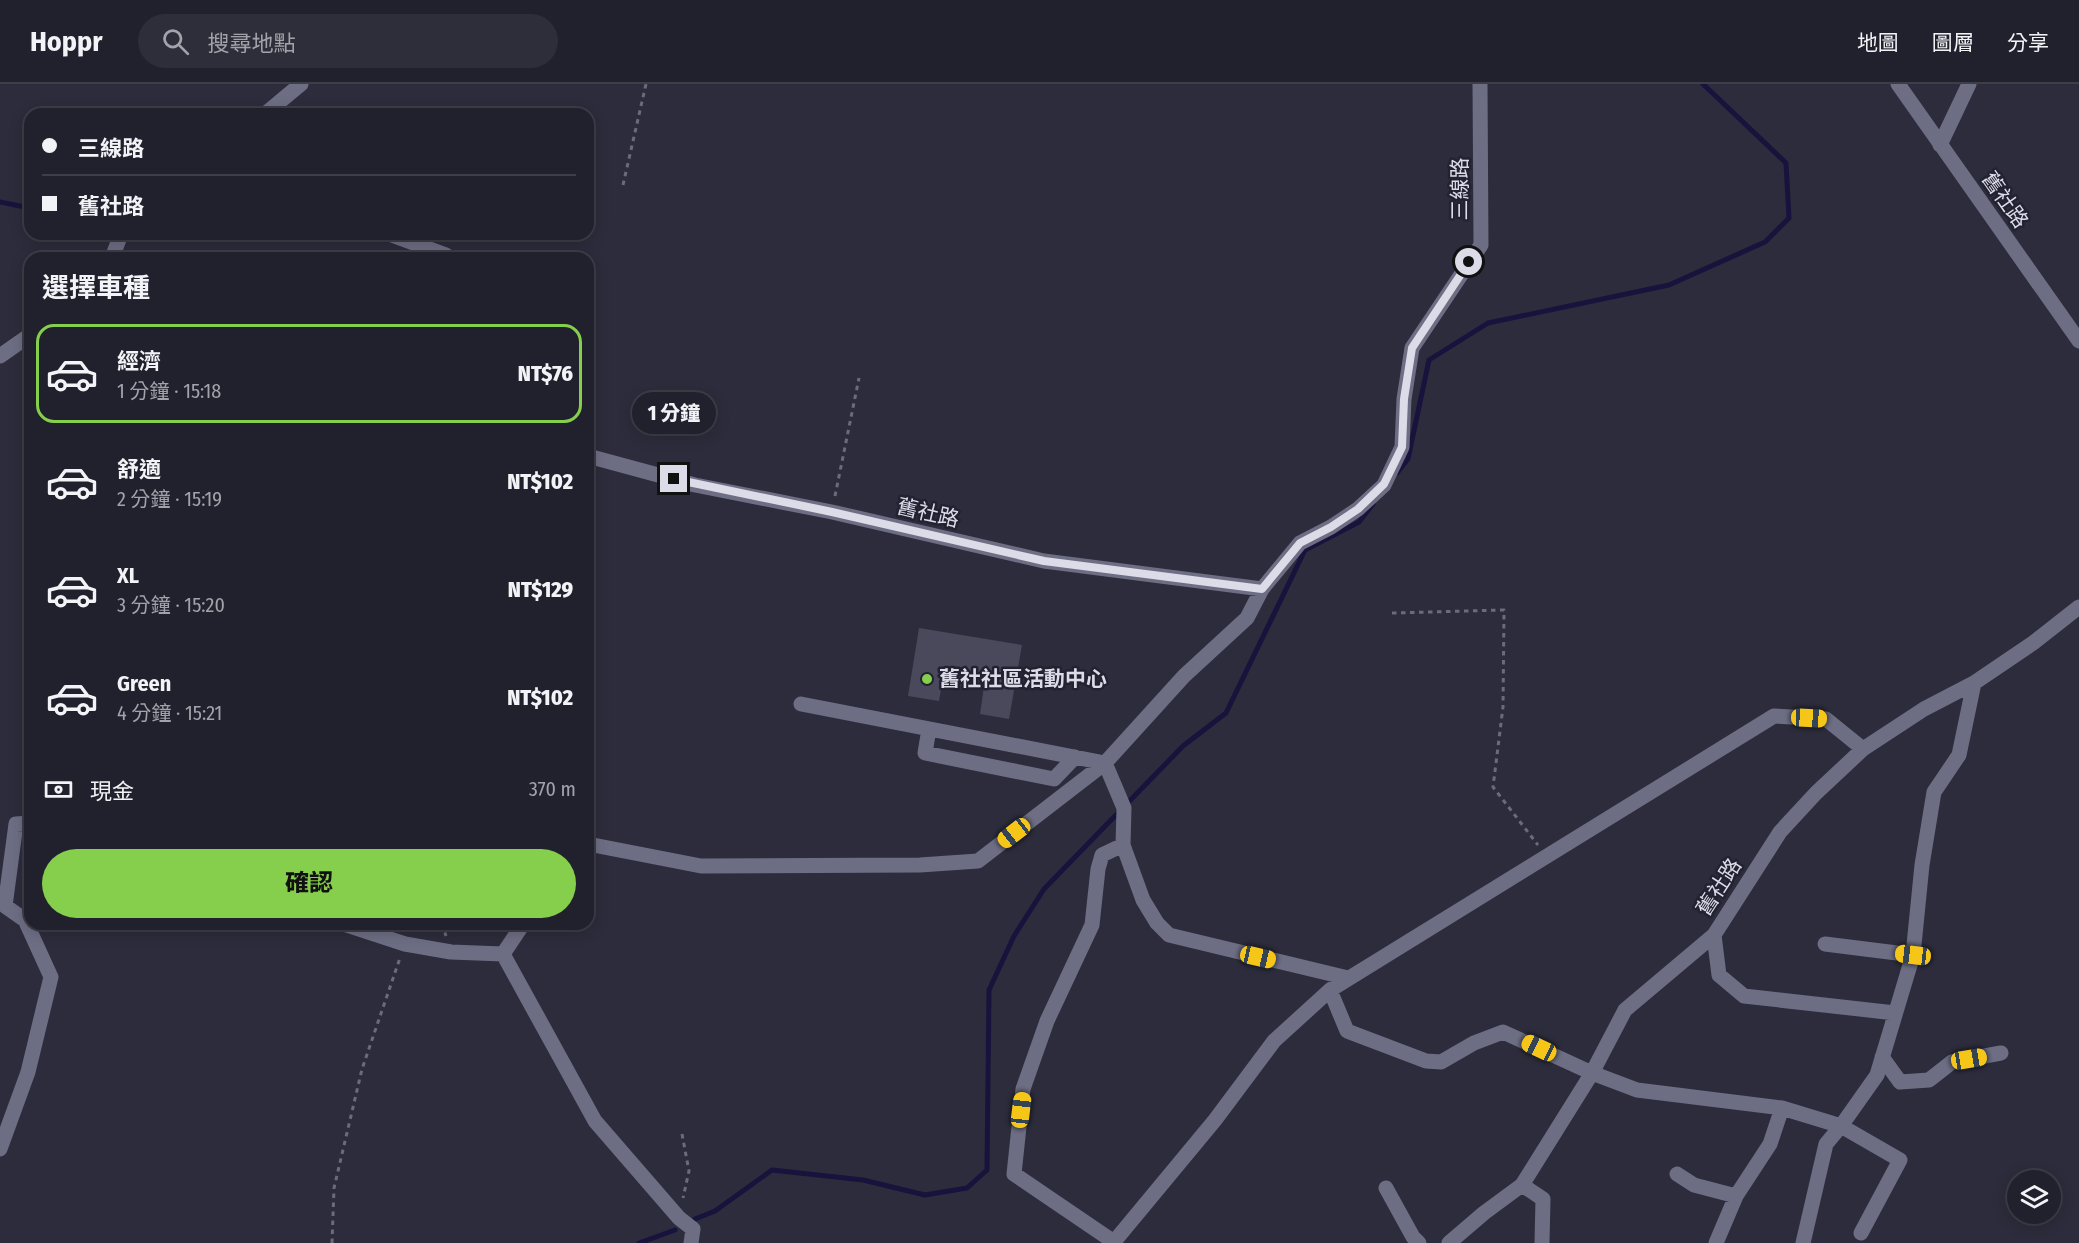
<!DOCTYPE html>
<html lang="zh-TW">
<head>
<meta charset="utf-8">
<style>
	:root { --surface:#21212d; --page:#2d2e39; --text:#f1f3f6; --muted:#a2a3aa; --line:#3e3e49; --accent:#86cf4c }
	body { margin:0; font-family:"Fira Sans Condensed","Noto Sans TC",sans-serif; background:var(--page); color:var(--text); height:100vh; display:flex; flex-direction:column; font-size:22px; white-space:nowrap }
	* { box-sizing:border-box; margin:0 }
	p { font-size:20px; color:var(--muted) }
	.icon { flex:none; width:33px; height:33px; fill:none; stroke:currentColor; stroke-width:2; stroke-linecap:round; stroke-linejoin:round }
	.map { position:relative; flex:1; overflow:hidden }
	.panel { position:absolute; left:24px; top:168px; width:570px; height:678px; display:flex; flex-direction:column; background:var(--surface); border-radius:18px; box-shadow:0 3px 15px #0003,0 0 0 2px var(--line) }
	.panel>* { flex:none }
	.guide { position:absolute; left:24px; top:24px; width:570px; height:132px; border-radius:18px; box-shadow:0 3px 15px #0003,0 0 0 2px var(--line); display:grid; align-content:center; height:132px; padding:0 18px; background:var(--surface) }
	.buttons { position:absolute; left:2007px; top:1086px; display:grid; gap:12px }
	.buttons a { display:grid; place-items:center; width:54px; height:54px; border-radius:50%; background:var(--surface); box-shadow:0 3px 15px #0003,0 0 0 2px var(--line); font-size:30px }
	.end { position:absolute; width:27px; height:27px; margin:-14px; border:8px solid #dbdce7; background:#111; box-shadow:0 0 0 3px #111 }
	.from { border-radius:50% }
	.bubble { position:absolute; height:42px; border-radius:21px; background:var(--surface); box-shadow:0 3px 15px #0003,0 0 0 2px var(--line); font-size:20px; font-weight:800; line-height:42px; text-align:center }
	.car { position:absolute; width:18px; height:36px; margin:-18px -9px; border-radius:8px; box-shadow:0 0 4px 2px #0007; background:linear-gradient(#f5c518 24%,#345 0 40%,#f5c518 0 76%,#345 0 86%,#f5c518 0) }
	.guide b { display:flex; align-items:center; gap:21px; height:57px; font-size:22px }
	.guide b+b { border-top:2px solid var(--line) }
	.guide i { width:15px; height:15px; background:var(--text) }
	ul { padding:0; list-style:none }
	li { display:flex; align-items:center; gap:18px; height:99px; margin:0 12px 9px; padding:0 6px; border:3px solid transparent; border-radius:18px }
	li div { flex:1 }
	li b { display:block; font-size:22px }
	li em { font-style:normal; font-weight:800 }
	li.on { border-color:var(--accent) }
	li>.icon { width:54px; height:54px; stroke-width:1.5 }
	h2 { padding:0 18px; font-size:27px; line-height:72px }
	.pay { display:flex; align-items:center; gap:15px; height:66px; padding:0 18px; font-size:22px }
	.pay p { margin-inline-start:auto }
	.primary-button { display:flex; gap:12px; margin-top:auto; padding:12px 18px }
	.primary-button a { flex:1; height:69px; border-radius:36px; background:var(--accent); color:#111; font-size:24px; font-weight:800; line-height:69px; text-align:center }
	header { display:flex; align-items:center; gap:36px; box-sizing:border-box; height:84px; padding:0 30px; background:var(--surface); border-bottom:2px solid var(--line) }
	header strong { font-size:28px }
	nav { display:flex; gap:33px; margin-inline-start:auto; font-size:21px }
	.search { width:420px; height:54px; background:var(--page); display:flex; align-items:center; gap:15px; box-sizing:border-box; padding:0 21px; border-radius:33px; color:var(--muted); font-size:22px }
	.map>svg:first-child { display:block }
</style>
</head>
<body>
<header>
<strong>Hoppr</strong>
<div class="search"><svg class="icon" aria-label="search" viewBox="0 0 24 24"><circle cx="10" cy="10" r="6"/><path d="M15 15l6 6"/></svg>搜尋地點</div>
<nav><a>地圖</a><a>圖層</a><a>分享</a></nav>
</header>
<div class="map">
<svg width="2079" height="1159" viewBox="0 0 2079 1159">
	<rect width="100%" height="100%" fill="#2c2c3c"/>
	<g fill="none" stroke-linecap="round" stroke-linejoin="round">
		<path stroke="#18133c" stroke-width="5" d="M0,118L30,124
			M1397,389L1408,375L1429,276L1488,239L1669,201L1765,158L1789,134L1786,79L1703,0
			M695,1135L715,1127L772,1086L863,1096L925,1111L967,1104L987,1086L989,906L1014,852L1044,805L1183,662L1226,629L1305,466L1359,438L1373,420
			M639,1159L675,1146"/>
	</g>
	<path fill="#49495b" d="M919,544L1022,561L1009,635L980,630L986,589L981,588L978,604L951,600L954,586L945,584L939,617L908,612Z"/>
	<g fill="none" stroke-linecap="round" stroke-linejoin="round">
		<path stroke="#6b6b79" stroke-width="3" stroke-dasharray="4.5 4.5" stroke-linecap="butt" d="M623,101L646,0
			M835,412L859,294
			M1392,529L1504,526L1503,623L1493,703L1538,761
			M442,840L446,852
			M682,1050L689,1087L683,1114
			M332,1159L334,1104L362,985L400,874"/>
		<path stroke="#6d6e84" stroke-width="15" d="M1898,0L2079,257
			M265,30L301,0
			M1940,61L1969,0
			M389,150L446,171L447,174
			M112,174L121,150
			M0,272L30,251
			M588,372L695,401L832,428L1044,477L1262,505
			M801,620L1105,679L1124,724L1123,761L1143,816L1157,839L1169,851L1348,894
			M929,645L925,669L1054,695L1075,673
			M588,760L701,782L920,781L978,777L1105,679L1184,592L1247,534L1262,505L1300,459L1331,443L1358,425L1384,401L1402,363L1404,315L1412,264L1481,161L1480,0
			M344,840L405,860L451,868L503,870
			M523,840L503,870L595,1037L679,1134L693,1145L691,1159
			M1714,851L1719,891L1744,912L1895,929
			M1825,860L1913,871
			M1330,906L1347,947L1426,977L1441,978L1474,959L1503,948L1592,989L1637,1006L1782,1024L1841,1042L1900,1076L1861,1149
			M1882,973L1900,998L1929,996L1952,978L2001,969
			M0,1065L28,988L51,893L25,836L5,822L16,740L30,739
			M1677,1090L1694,1101L1736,1112
			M1522,1101L1543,1115L1542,1159
			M1386,1104L1413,1153L1419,1159
			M1114,1158L1014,1090L1023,1005L1047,937L1092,841L1098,785L1102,771L1123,761
			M1113,1159L1215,1036L1274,957L1330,906L1774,632L1826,635L1863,665
			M1449,1159L1484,1129L1522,1101L1592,989L1625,926L1714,851L1780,748L1816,709L1863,665L1924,625L1974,599L2033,559L2079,523
			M1716,1159L1736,1112L1770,1060L1782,1024
			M1803,1159L1826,1060L1841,1042L1877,991L1913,871L1922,781L1934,708L1959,671L1974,599"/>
	</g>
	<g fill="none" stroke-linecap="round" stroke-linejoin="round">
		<path stroke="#dbdce7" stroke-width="8" d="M674,395L832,428L1044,477L1262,505L1300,459L1331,443L1358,425L1384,400L1402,363L1404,315L1412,264L1469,178"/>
	</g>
	<circle fill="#86cf4c" stroke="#222232" stroke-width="2" cx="927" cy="595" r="6"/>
	<g text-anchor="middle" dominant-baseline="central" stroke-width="5" stroke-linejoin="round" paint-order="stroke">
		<g font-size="21" fill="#dbdce7" stroke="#222232">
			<text transform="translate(1460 105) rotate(-90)">三線路</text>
			<text transform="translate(2005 116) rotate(55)">舊社路</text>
			<text transform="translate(928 429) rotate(13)">舊社路</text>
			<text transform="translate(1719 803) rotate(-57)">舊社路</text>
		</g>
		<g font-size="21" font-weight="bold" fill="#dbdce7" stroke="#222232" text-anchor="start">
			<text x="939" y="595">舊社社區活動中心</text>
		</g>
	</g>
</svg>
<div class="buttons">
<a><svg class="icon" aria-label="layers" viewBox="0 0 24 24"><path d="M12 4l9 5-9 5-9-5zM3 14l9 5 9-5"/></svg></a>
</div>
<i class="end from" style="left:1469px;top:178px"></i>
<i class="end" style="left:674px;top:395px"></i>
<div class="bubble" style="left:632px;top:308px;width:84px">1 分鐘</div>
<i class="car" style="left:1809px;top:634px;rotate:93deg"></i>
<i class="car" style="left:1014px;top:749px;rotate:232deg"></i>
<i class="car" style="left:1913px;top:871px;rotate:277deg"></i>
<i class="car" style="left:1258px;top:873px;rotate:103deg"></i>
<i class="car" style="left:1539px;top:964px;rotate:295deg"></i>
<i class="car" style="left:1969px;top:975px;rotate:81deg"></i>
<i class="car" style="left:1021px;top:1026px;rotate:7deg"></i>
<div class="guide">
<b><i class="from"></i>三線路</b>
<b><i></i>舊社路</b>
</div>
<section class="panel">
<h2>選擇車種</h2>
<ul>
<li class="on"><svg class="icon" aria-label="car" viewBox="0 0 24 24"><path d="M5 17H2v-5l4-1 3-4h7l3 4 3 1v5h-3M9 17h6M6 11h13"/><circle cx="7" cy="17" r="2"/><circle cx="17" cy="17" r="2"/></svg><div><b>經濟</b><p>1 分鐘 · 15:18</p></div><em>NT$76</em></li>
<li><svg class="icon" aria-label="car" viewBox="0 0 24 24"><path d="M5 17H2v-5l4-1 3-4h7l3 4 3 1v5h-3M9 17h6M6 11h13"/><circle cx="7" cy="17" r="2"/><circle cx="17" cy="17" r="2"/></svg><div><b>舒適</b><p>2 分鐘 · 15:19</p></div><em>NT$102</em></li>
<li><svg class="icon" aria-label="car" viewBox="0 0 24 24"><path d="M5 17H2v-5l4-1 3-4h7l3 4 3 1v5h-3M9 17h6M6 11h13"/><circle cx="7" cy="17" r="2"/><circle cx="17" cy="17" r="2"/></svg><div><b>XL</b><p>3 分鐘 · 15:20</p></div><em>NT$129</em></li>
<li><svg class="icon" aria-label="car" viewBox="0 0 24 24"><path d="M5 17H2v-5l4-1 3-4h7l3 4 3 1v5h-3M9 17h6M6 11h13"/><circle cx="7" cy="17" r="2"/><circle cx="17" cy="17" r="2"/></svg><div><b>Green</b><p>4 分鐘 · 15:21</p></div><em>NT$102</em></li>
</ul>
<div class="pay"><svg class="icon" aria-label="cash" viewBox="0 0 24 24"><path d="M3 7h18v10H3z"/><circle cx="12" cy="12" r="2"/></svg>現金<p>370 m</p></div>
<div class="primary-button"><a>確認</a></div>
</section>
</div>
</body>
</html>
